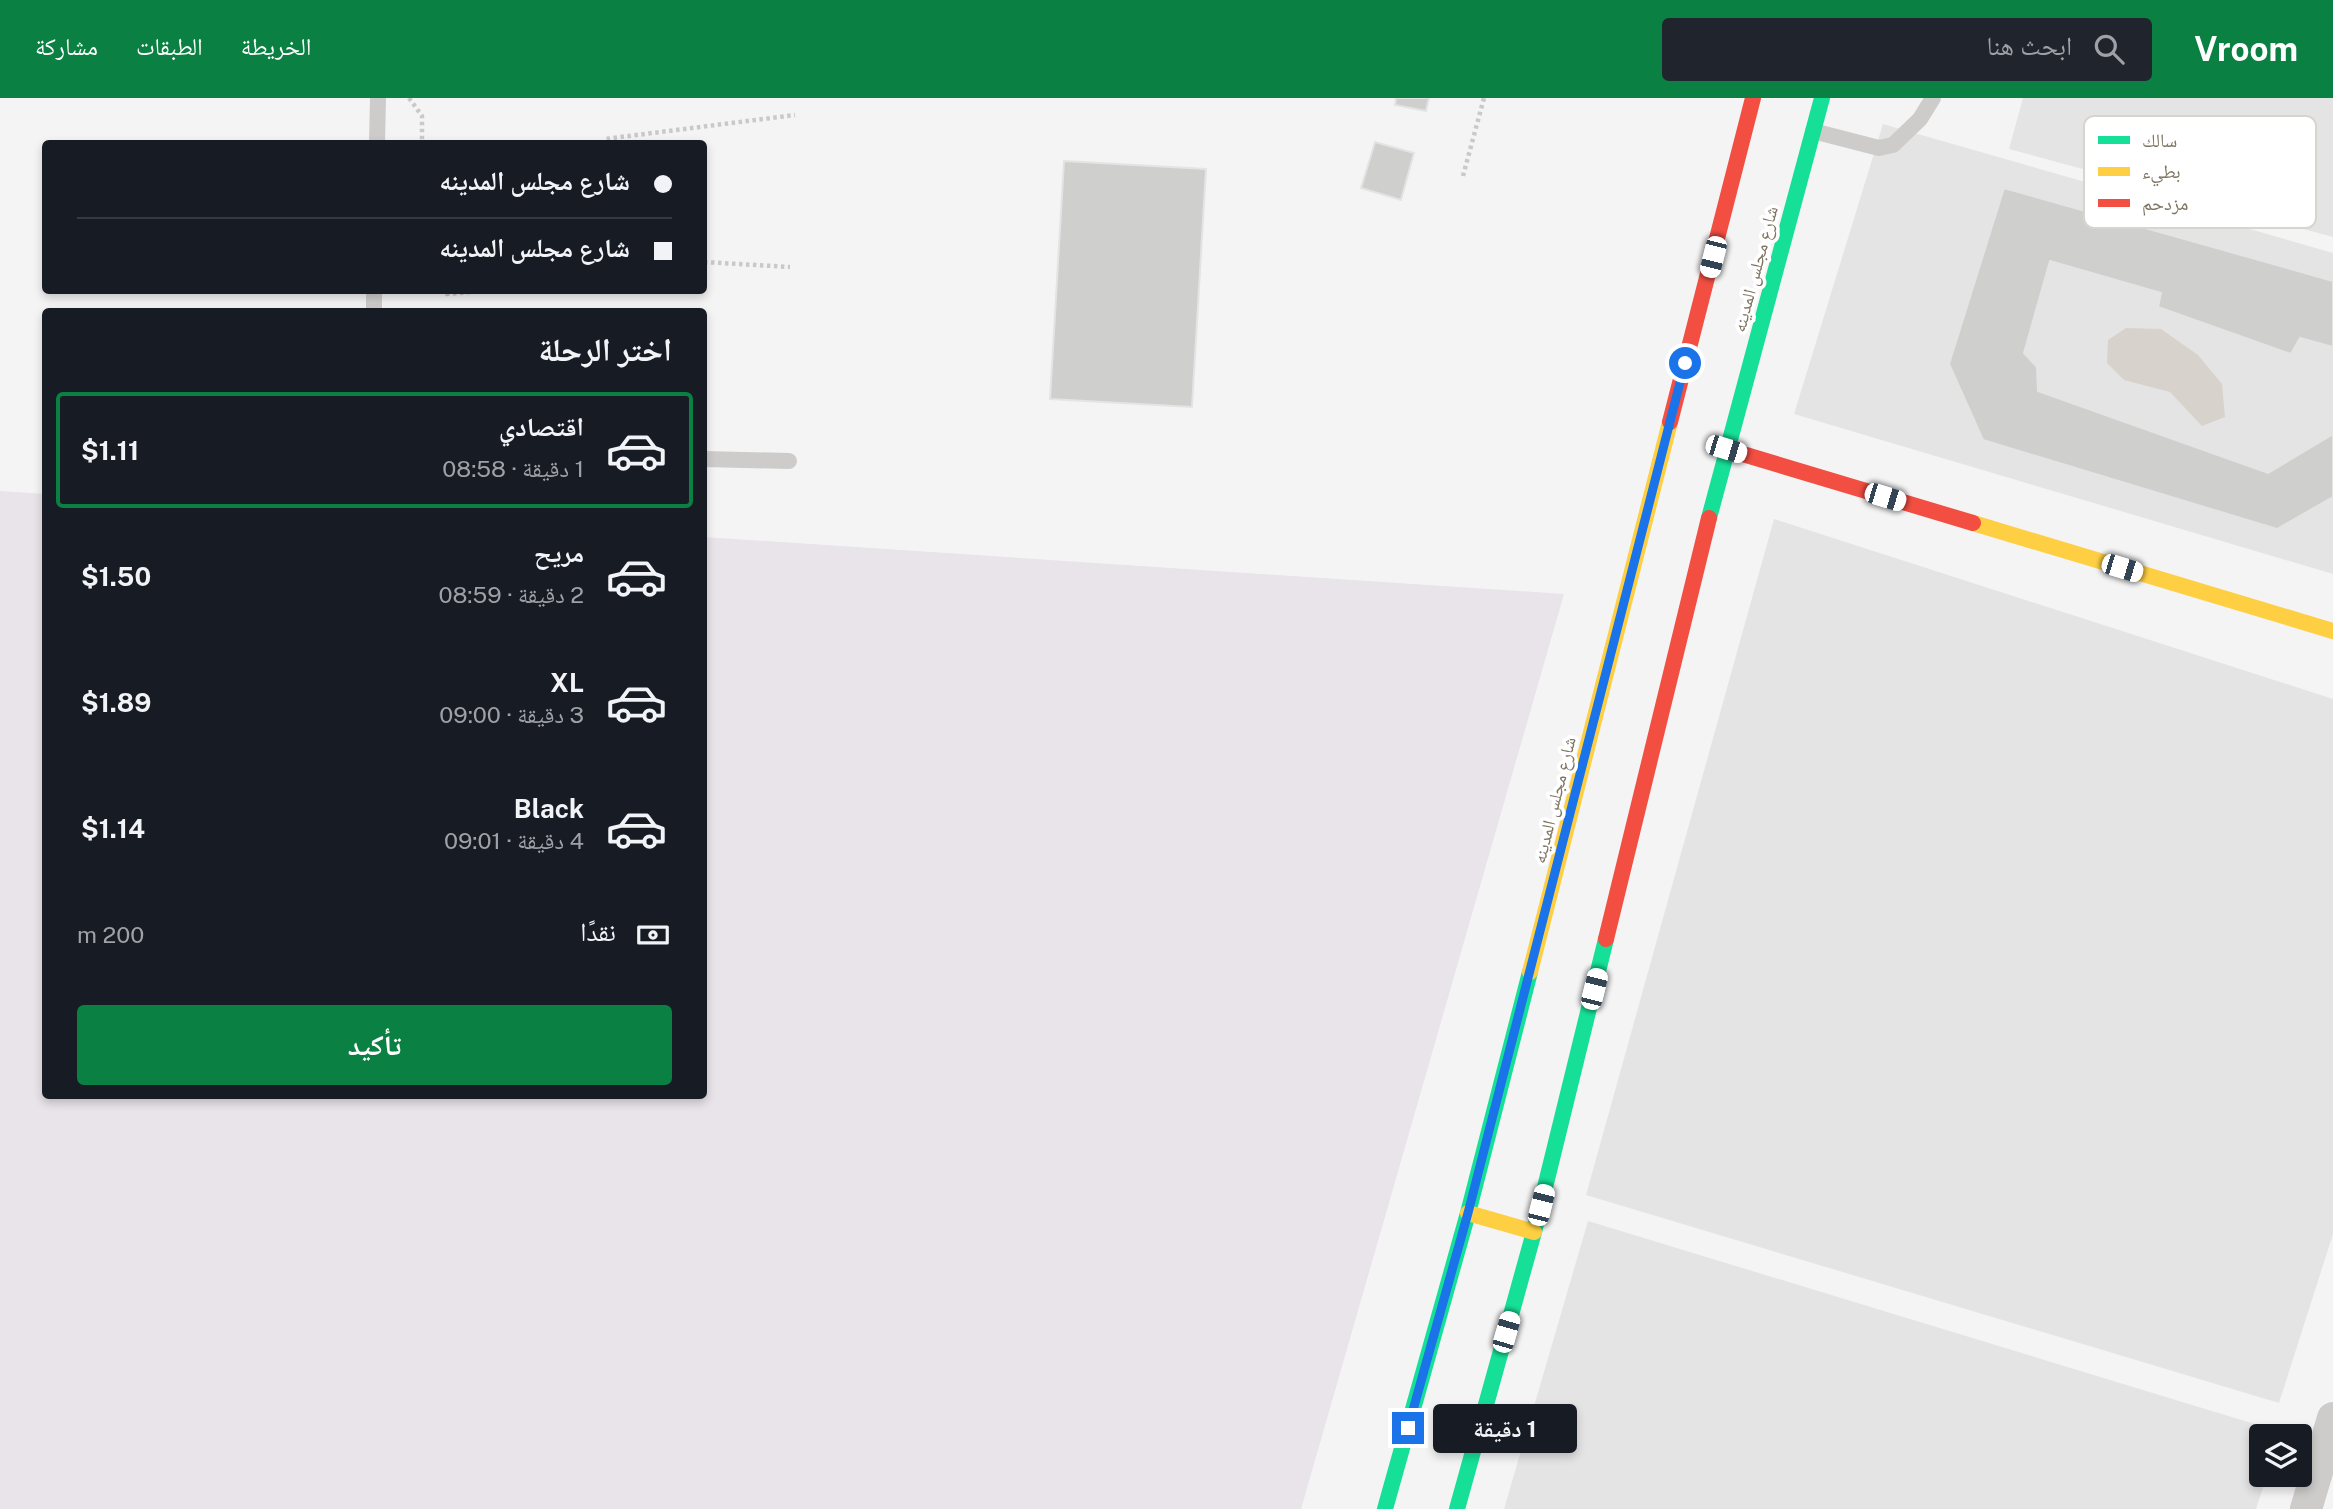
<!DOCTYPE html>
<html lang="ar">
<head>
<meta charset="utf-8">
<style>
	:root { --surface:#171b24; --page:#20242c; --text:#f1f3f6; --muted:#9ea1a6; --line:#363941; --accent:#0b8043 }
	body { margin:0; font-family:"Public Sans","Noto Naskh Arabic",sans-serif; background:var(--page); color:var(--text); direction:rtl; height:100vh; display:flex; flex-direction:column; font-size:26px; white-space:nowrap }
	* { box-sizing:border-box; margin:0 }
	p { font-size:23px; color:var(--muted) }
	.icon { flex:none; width:38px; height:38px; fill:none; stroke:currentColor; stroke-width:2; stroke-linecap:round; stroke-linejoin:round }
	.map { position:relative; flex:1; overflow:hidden; direction:ltr }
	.drawer { position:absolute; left:42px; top:210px; width:665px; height:791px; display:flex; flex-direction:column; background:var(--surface); border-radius:7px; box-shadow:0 4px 10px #0003; direction:rtl }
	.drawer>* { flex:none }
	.hud { position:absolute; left:42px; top:42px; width:665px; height:154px; border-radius:7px; box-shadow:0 4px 10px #0003; direction:rtl; display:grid; align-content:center; height:154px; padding:0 35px; background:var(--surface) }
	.buttons { position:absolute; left:2249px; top:1326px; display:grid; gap:14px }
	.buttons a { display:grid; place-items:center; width:63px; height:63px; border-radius:7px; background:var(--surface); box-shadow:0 4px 10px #0003; font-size:35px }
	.end { position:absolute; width:32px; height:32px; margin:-16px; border:9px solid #1a73e8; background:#fff; box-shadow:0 0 0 4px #fff }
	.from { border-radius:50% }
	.bubble { position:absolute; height:49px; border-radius:7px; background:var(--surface); box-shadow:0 4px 10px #0003; font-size:23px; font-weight:700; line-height:49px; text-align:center; direction:rtl }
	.car { position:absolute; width:21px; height:42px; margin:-21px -10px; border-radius:9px; box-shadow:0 0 5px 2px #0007; background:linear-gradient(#fff 24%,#345 0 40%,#fff 0 76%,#345 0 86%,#fff 0) }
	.hud b { display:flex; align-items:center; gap:24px; height:66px; font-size:26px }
	.hud b+b { border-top:2px solid var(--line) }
	.hud i { width:18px; height:18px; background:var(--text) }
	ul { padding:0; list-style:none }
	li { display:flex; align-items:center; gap:21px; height:116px; margin:0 14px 10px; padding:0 21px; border:4px solid transparent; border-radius:7px }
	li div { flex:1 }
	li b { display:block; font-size:26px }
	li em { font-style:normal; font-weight:700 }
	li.on { border-color:var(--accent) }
	li>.icon { width:63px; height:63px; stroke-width:1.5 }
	h2 { padding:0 35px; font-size:32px; line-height:84px }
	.pay { display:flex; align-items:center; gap:18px; height:77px; padding:0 35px; font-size:26px }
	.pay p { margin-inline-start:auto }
	.action { display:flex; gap:14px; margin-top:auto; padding:14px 35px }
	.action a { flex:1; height:80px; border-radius:7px; background:var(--accent); color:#fff; font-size:28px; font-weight:700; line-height:80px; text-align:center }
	header { display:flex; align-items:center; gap:42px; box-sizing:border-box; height:98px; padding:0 35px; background:var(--accent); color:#fff }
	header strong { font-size:33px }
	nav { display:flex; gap:38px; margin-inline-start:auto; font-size:24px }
	.search { width:490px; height:63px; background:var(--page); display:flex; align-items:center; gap:18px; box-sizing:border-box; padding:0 24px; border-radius:7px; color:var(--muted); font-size:26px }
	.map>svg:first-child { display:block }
</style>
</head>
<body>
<header>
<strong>Vroom</strong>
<div class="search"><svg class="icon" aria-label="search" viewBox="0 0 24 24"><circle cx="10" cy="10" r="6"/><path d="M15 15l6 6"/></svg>ابحث هنا</div>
<nav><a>الخريطة</a><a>الطبقات</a><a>مشاركة</a></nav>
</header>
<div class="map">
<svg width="2333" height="1411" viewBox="0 0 2333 1411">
	<rect width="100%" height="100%" fill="#f4f4f5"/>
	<path fill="#e5e4e4" d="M2023,0H2333V139L2009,51Z
		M1883,26L2333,155V476L1794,316Z
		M1774,421L2333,601V1136L2279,1305L1586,1097Z
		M1588,1123L2281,1334L2279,1339H2261V1377H2267L2256,1411H1504Z"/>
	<path fill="#e8e4e9" d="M0,393L45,396L46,998H704V439L1564,496L1301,1411H0Z"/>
	<path fill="#d8d2cd" d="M2126,230L2161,231L2198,257L2222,286L2225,319L2202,328L2170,294L2124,282L2107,265L2108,242Z"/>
	<path fill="#cfcfcd" stroke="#e4e4e4" stroke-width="2" d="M1396,0H1429L1426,13L1395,7Z
		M1375,44L1414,55L1401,102L1361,90Z
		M1064,63L1206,71L1192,309L1050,301Z
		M2004,90L2333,183V249L2300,240L2291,256L2158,209L2161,195L2050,163L2024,255L2037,269L2038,293L2268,375L2333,336V399L2277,431L1983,342L1949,266Z"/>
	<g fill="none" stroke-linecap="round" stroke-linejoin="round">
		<path stroke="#cac9c8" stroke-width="4.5" stroke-dasharray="3.5 3.5" stroke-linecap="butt" d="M409,0L422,18V46
			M603,46L605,41L795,17
			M1463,78L1484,0
			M704,164L790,169
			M440,192L447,196L495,192"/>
		<path stroke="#cdccca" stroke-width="16" d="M1813,33L1879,50L1893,47L1920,21L1933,0
			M377,46L378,0
			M374,214V192
			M704,361L789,363"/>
		<path stroke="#cdccca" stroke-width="32" d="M2306,1411L2333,1320"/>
		<path stroke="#16e098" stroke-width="16" d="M1709,420L1822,0
			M1385,1411L1468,1115L1530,874
			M1457,1411L1534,1134L1606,841"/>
		<path stroke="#ffcf43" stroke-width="16" d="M1973,425L2333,533
			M1530,874L1670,324
			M1468,1115L1534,1134"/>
		<path stroke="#f24e42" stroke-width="16" d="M1670,324L1753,0
			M1726,351L1973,425
			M1606,841L1709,420"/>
	</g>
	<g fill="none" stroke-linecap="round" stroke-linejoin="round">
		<path stroke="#1a73e8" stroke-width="9" d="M1408,1330L1468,1115L1685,265"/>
	</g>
	<g text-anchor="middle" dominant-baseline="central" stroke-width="7" stroke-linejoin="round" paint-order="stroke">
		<g font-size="18" fill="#7e7461" stroke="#fff">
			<text transform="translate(1755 171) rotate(-75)">شارع مجلس المدينه</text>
			<text transform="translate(1554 702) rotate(-76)">شارع مجلس المدينه</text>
		</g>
	</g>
	<rect x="2084" y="18" width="232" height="112" rx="10" fill="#fff" stroke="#d8d5d0" stroke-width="2"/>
	<rect x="2098" y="38" width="32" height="8" fill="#16e098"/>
	<rect x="2098" y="69" width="32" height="9" fill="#ffcf43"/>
	<rect x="2098" y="101" width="32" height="8" fill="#f24e42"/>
	<g font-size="19" fill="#7e7461">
		<text x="2142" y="49">سالك</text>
		<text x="2142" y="80">بطيء</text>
		<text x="2142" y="112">مزدحم</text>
	</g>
</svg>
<div class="buttons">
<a><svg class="icon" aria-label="layers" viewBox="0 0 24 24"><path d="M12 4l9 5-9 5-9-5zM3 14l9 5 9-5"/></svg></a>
</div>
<i class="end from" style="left:1685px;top:265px"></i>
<i class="end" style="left:1408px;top:1330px"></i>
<div class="bubble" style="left:1433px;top:1306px;width:144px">1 دقيقة</div>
<i class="car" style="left:1713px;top:159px;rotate:194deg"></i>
<i class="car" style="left:1726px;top:351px;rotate:107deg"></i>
<i class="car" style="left:1885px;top:399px;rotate:107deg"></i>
<i class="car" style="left:2122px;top:470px;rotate:107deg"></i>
<i class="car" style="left:1594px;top:891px;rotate:14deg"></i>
<i class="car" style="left:1541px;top:1107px;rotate:14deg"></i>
<i class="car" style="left:1506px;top:1234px;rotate:16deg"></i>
<div class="hud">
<b><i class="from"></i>شارع مجلس المدينه</b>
<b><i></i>شارع مجلس المدينه</b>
</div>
<section class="drawer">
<h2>اختر الرحلة</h2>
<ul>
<li class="on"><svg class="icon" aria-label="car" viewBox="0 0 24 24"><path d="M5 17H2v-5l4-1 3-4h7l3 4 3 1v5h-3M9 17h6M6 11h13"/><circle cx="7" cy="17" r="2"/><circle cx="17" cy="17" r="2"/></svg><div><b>اقتصادي</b><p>1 دقيقة · 08:58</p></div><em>$1.11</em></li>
<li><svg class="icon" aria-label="car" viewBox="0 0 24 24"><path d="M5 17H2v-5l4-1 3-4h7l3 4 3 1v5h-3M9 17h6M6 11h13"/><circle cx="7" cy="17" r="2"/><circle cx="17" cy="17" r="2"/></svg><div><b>مريح</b><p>2 دقيقة · 08:59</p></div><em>$1.50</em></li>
<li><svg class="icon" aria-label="car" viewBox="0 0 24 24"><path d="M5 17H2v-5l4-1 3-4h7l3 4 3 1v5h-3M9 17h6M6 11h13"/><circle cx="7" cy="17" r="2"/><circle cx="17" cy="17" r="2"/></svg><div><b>XL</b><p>3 دقيقة · 09:00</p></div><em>$1.89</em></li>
<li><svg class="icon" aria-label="car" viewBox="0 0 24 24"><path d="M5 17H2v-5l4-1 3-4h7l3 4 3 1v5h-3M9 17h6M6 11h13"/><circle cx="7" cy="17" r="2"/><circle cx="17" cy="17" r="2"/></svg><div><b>Black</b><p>4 دقيقة · 09:01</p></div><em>$1.14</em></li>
</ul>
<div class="pay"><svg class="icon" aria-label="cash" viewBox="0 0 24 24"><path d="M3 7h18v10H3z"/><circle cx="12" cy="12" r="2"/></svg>نقدًا<p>200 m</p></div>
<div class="action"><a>تأكيد</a></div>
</section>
</div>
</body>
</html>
